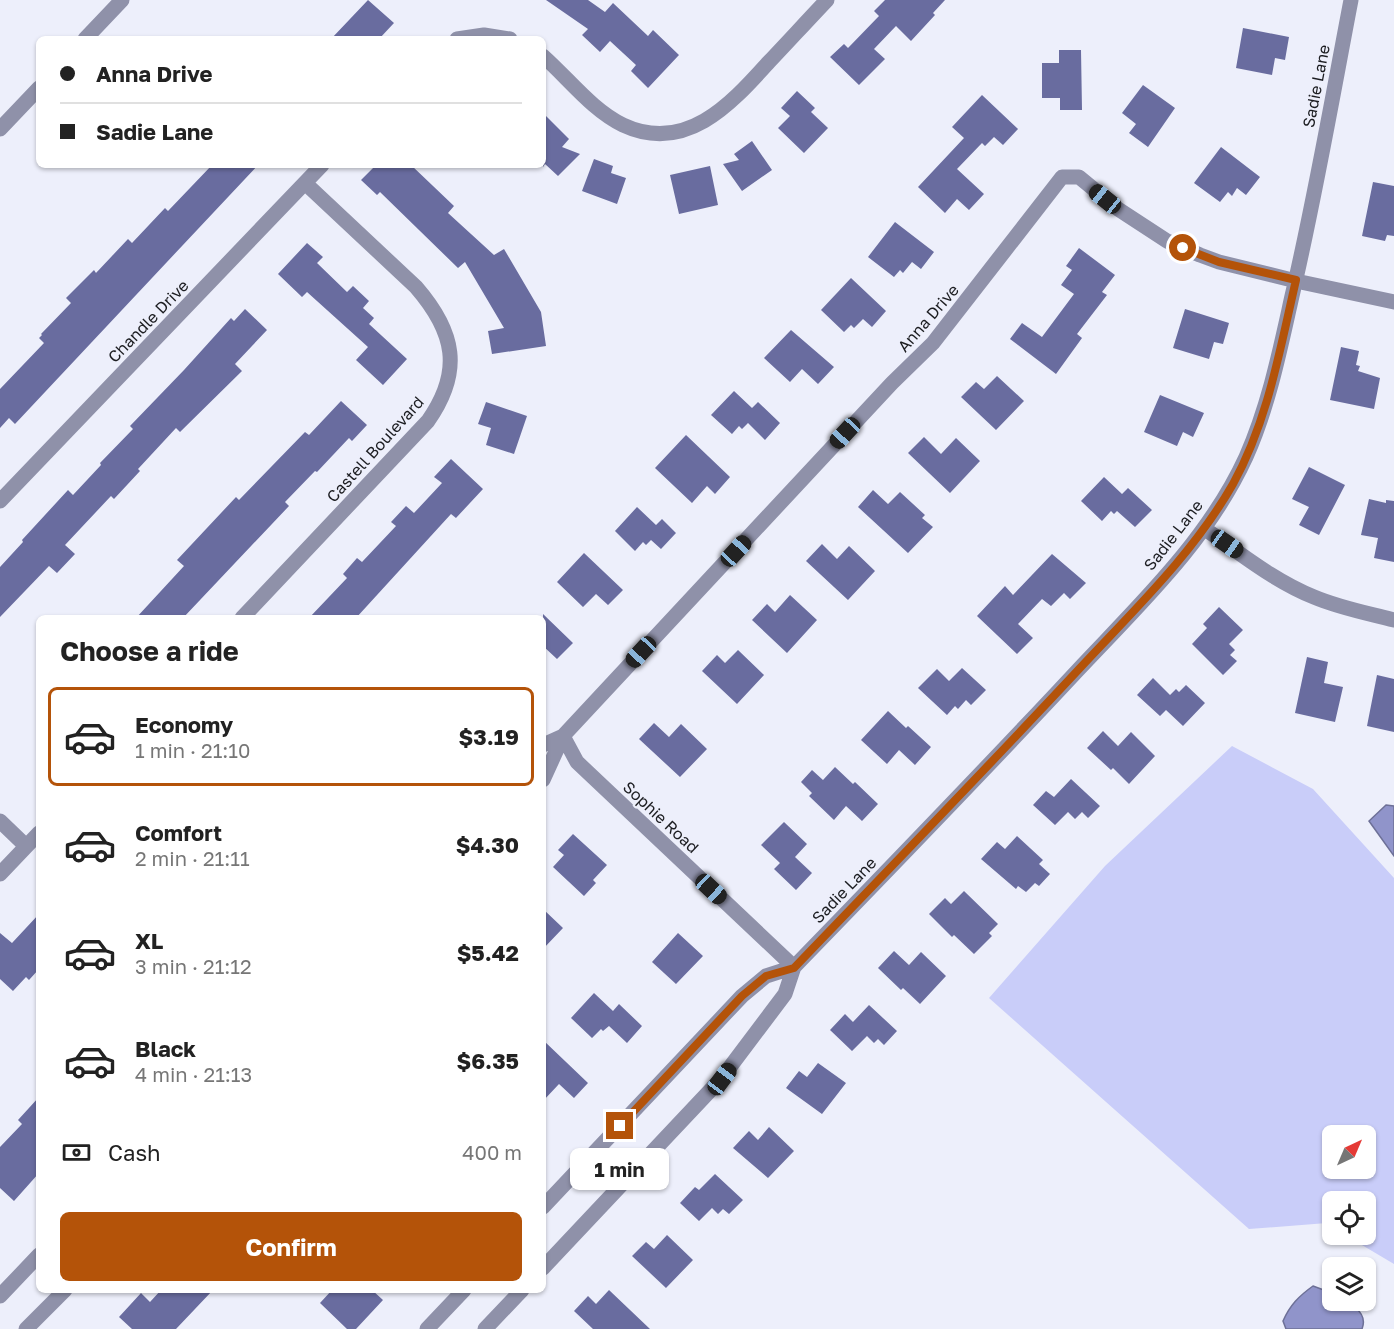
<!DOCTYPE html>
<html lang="en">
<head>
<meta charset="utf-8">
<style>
	:root { --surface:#fff; --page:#f2f2f2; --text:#222; --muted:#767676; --line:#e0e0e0; --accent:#b45309 }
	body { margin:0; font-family:"Golos Text",sans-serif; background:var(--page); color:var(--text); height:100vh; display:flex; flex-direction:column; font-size:22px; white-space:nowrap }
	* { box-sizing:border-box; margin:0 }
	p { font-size:20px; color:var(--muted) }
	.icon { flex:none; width:33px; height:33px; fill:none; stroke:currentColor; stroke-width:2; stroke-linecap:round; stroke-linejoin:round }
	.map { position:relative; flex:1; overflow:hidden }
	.panel { position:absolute; left:36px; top:615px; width:510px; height:678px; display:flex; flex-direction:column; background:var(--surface); border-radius:9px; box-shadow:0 2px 4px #0004 }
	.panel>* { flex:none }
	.hud { position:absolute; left:36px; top:36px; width:510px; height:132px; border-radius:9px; box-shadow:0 2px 4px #0004; display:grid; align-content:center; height:132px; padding:0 24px; background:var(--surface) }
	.needle { width:39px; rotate:44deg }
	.tools { position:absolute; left:1322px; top:1125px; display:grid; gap:12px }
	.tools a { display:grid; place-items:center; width:54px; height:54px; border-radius:9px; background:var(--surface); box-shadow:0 2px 4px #0004; font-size:30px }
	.end { position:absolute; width:27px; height:27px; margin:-14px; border:8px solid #b45309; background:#fff; box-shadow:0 0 0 3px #fff }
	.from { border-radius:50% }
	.bubble { position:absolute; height:42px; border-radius:9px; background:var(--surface); box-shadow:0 2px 4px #0004; font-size:20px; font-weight:700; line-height:42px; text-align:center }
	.car { position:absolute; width:18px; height:36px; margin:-18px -9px; border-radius:8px; box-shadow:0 0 4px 2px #0007; background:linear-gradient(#222 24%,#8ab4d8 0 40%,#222 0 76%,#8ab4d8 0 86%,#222 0) }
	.hud b { display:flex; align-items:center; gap:21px; height:57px; font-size:22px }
	.hud b+b { border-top:2px solid var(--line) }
	.hud i { width:15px; height:15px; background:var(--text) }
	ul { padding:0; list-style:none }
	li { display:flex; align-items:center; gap:18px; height:99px; margin:0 12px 9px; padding:0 12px; border:3px solid transparent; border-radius:9px }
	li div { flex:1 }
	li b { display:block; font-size:22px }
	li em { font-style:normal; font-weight:700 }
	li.current { border-color:var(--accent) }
	li>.icon { width:54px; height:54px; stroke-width:1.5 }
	h2 { padding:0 24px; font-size:27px; line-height:72px }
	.pay { display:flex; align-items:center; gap:15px; height:66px; padding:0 24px; font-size:22px }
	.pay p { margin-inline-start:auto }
	.cta { display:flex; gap:12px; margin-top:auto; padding:12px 24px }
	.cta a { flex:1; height:69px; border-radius:9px; background:var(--accent); color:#fff; font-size:24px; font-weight:700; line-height:69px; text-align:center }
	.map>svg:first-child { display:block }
</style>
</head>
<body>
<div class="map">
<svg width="1394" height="1329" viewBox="0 0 1394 1329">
	<rect width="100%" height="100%" fill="#edeffb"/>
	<path fill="#c9cdf9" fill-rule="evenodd" d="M1232,746L1313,789L1394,878V1264L1345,1235L1365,1234V1202H1332V1227L1327,1223L1249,1229L989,998L1105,866ZM1332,1136H1365V1168H1332Z"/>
	<path fill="#9094ca" stroke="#6d7097" stroke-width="1.5" d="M1386,805L1394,806V856L1369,821Z
		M1313,1286L1332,1293V1300C1347,1300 1369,1311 1362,1329H1286L1283,1321C1290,1305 1299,1296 1313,1286Z"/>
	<path fill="#696c9f" d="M368,0L394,23L379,39H331Z
		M546,0H588L605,12L613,3L648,36L653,30L679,55L648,88L631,71L636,65L610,41L600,52L582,35L588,29Z
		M885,0H945L933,13L935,15L911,41L896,26L874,49L885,59L859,85L830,57L844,44L848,48L879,16L874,11Z
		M1243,28L1289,37L1285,60L1275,58L1272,75L1236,68Z
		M1059,50H1081L1082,110H1060V98H1042V63H1059Z
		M1143,85L1175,108L1148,147L1129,133L1136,124L1122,113Z
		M797,91L815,108L811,112L828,128L804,153L778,128L790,116L781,108Z
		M982,95L1018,129L1003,145L994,137L985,146L982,143L957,169L984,194L969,210L957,199L945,213L918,187L964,138L952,127Z
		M543,113L569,139L562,147L580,154L558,176L545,164L543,167Z
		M752,141L772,170L742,191L723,164L739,160L734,154Z
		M1221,147L1260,177L1246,195L1237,188L1232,196L1228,192L1220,202L1194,183Z
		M594,159L613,166L611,173L626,178L617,204L582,191Z
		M212,165H258L15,424L9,418L0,428V389L44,343L39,338L42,335L41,334L71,303L66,298L94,270L96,273L128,239L132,243L165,208L168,211Z
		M376,165H411L454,206L448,213L494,255L504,249L541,312L546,346L492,354L488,331L504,328L465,262L458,268L380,192L377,195L361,180Z
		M710,166L718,205L679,214L670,175Z
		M1373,182L1394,186V236L1387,235L1385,241L1362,236Z
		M895,222L934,252L921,269L912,262L903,273L900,270L894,277L868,257Z
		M307,243L323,257L317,263L347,292L353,286L369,301L363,308L374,318L369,324L407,359L383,385L356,360L368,347L307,292L302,297L278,274Z
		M1079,248L1115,275L1102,292L1107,295L1077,334L1082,338L1056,374L1010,339L1022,323L1042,337L1074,294L1061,285L1072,270L1066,266Z
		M851,278L886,311L872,327L863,319L854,328L851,325L844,332L821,310Z
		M245,309L267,330L235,364L242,371L180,432L176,428L138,469L140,471L114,499L111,496L65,545L75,554L57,573L49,566L0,617V567L23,542L22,540L68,490L73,495L101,465L100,463L133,429L130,426L184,370L231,318L234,321Z
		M1185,309L1229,323L1223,344L1214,342L1209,359L1173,348Z
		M791,330L834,367L818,384L802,369L790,382L764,358Z
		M1341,347L1359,351L1356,365L1360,366L1358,371L1380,378L1374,409L1330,400Z
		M997,376L1024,401L996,430L961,397L976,382L984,389Z
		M734,391L752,408L758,402L780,423L765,440L748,423L742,429L739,426L732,434L711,415Z
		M1160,395L1204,413L1193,437L1183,432L1177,446L1144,432Z
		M341,401L367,425L352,441L349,438L317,472L315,471L285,502L289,506L183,618H136L184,566L177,560L236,497L239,500L305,432L309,435Z
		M486,402L527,416L514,454L486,445L491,428L478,424Z
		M686,435L730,477L715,494L707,486L692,503L655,468Z
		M924,437L941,454L956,438L980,461L950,493L908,453Z
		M451,459L483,489L456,518L451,514L356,618H309L347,578L343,574L357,558L362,562L396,526L391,522L406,506L414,513L442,483L434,477Z
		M1309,467L1345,485L1319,535L1299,525L1309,507L1292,499Z
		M1104,477L1122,494L1128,488L1152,510L1135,527L1117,511L1114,514L1111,511L1102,521L1081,501Z
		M873,490L888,504L900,492L925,515L922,518L933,527L908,553L858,507Z
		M1369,499L1386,503V500L1394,501V562L1374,558L1378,538L1361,535Z
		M637,507L656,525L662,519L676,533L661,549L651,540L646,545L643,542L635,551L615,531Z
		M822,544L837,559L849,546L875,571L848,600L806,561Z
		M584,553L623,590L608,605L596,594L583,607L557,582Z
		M1052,554L1086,583L1070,599L1064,593L1051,606L1042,599L1018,624L1033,638L1017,654L977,616L1005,586L1013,595Z
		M790,595L817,620L787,653L752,620L767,604L775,612Z
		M1219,607L1243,630L1229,644L1235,650L1230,655L1237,661L1223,675L1192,644L1207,628L1203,624Z
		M543,614L573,643L557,659L543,646Z
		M738,650L764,675L737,704L702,671L717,655L725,663Z
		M1307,657L1328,662L1324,683L1343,687L1335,722L1295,713Z
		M962,668L986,690L971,705L966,700L958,709L955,706L947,715L918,688L937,669L949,681Z
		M1377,675L1394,679V732L1367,726Z
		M1153,678L1170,695L1176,689L1179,692L1186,685L1205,703L1183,726L1166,710L1160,716L1137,695Z
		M888,711L906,728L908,726L931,747L915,765L899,750L887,764L861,740Z
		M654,723L669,737L681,724L707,749L680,777L639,739Z
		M1103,731L1118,746L1131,732L1155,756L1129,784L1113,768L1111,770L1087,748Z
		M835,767L853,784L855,782L878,804L862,821L846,806L834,820L809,796L812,793L801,782L812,770L823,780Z
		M1071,779L1100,806L1088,818L1082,812L1075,819L1068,812L1055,825L1033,805L1046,791L1054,797Z
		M784,822L807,844L795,857L812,873L796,890L774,869L780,863L761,845Z
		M573,834L607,865L593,880L596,883L584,896L553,867L564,855L558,850Z
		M1017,836L1043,860L1039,864L1050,874L1039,886L1035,883L1026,892L1018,886L1016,889L981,859L997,842L1005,849Z
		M964,891L998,924L989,933L992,936L974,954L954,935L952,937L929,914L945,898L951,904Z
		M543,909L563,928L543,949Z
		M39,914V969L29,980L26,977L13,991L0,979V933L12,943Z
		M678,933L703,956L676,984L652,962Z
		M894,951L909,965L921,952L946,976L920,1004L903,988L901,990L878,968Z
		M594,993L613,1011L619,1004L642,1026L627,1043L609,1026L603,1031L601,1029L592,1038L571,1018Z
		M869,1005L897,1031L884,1045L878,1039L874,1043L867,1036L852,1051L830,1030L845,1014L853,1022Z
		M543,1040L588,1083L574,1098L559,1084L543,1101Z
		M818,1063L846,1083L822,1114L786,1088L799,1071L807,1077Z
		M39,1097V1173L14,1201L0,1188V1147L22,1124L18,1120Z
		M769,1127L794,1151L768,1178L733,1148L749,1131L758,1140Z
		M715,1174L743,1200L729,1214L723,1209L718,1214L712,1208L699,1221L680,1203L695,1187L699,1190Z
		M667,1235L693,1260L666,1288L632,1256L646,1242L654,1249Z
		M161,1290H213L176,1329H132L119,1317L141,1293L150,1302Z
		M332,1290H372L383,1300L356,1329H347L320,1303Z
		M609,1290L650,1329H593L574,1311L588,1296L596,1304Z"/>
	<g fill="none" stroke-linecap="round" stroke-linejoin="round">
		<path stroke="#8f91a9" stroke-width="15" d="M85,39L122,0
			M457,39L484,35L510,39
			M543,56C569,79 592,110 623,125C685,154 730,105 767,64C787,43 807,21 827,0
			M0,129L39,88
			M0,501L322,165
			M1205,529C1240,553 1274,581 1314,597C1340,608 1367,613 1394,620
			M242,618L428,421C463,371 455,332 416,287L305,183
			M563,736L577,762L794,967
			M543,745L563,736
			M543,780L563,736L892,383L933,343L1062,177H1079L1118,209L1167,241L1200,255L1219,262L1296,281L1394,302
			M0,821L26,846
			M0,874L39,833
			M543,1207L742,996L766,976L794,967
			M543,1268L721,1079L785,994L794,967C889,869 985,770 1078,670C1140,604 1208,540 1246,457C1269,405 1280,350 1292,296C1315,198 1332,99 1351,0
			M0,1296L39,1255
			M26,1329L65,1290
			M427,1329L464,1290
			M485,1329L522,1290"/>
	</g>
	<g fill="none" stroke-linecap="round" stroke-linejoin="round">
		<path stroke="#b45309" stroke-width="8" d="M620,1126L742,996L766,976L794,968C890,868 986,769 1080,668C1134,610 1193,554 1233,484C1268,421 1280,349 1296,280L1219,262L1183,248"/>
	</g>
	<g text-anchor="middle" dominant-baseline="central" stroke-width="4.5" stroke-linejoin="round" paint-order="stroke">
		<g font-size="16" fill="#1c1d21" stroke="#edeffb">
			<text transform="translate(1316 86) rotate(-79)">Sadie Lane</text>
			<text transform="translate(928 318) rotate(-49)">Anna Drive</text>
			<text transform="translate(148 321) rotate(-46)">Chandle Drive</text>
			<text transform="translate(375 449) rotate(-48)">Castell Boulevard</text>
			<text transform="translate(1173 535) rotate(-52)">Sadie Lane</text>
			<text transform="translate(661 817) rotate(43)">Sophie Road</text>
			<text transform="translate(844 890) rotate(-46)">Sadie Lane</text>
		</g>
	</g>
</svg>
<div class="tools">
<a><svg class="needle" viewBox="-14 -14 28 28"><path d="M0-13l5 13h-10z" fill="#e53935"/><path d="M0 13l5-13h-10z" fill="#767676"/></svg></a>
<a><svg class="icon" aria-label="locate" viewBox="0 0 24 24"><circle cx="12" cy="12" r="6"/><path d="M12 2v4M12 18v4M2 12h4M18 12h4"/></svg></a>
<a><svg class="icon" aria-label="layers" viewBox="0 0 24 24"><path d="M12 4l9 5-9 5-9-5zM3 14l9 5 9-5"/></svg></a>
</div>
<i class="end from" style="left:1183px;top:248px"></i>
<i class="end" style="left:620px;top:1126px"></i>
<div class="bubble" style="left:570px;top:1148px;width:99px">1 min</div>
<i class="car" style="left:1105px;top:199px;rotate:309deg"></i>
<i class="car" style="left:845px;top:433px;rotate:223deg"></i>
<i class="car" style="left:1227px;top:544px;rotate:125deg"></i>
<i class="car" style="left:736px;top:551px;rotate:43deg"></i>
<i class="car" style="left:641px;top:652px;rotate:223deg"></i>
<i class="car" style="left:711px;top:889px;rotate:133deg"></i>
<i class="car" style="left:722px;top:1079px;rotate:37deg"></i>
<div class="hud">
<b><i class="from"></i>Anna Drive</b>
<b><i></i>Sadie Lane</b>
</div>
<section class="panel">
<h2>Choose a ride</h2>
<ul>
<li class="current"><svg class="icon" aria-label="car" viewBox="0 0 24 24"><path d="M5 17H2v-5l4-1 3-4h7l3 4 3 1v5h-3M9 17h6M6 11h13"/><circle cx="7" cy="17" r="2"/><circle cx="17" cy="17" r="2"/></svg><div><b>Economy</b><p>1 min · 21:10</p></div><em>$3.19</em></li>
<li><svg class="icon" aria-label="car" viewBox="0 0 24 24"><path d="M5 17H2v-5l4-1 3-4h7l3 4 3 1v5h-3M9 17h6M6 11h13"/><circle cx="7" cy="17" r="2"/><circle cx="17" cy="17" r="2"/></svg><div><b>Comfort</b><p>2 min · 21:11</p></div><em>$4.30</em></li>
<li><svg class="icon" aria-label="car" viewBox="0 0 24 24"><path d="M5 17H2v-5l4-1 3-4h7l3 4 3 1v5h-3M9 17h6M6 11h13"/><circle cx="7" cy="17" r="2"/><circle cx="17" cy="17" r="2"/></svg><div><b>XL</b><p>3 min · 21:12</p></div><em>$5.42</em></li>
<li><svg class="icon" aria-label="car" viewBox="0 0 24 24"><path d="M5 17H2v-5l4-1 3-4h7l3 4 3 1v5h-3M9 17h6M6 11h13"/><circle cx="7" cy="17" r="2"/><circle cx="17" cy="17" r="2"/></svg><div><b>Black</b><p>4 min · 21:13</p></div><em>$6.35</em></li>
</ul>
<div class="pay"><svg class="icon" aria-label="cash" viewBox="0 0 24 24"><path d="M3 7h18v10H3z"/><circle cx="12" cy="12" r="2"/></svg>Cash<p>400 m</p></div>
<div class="cta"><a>Confirm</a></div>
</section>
</div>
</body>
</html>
